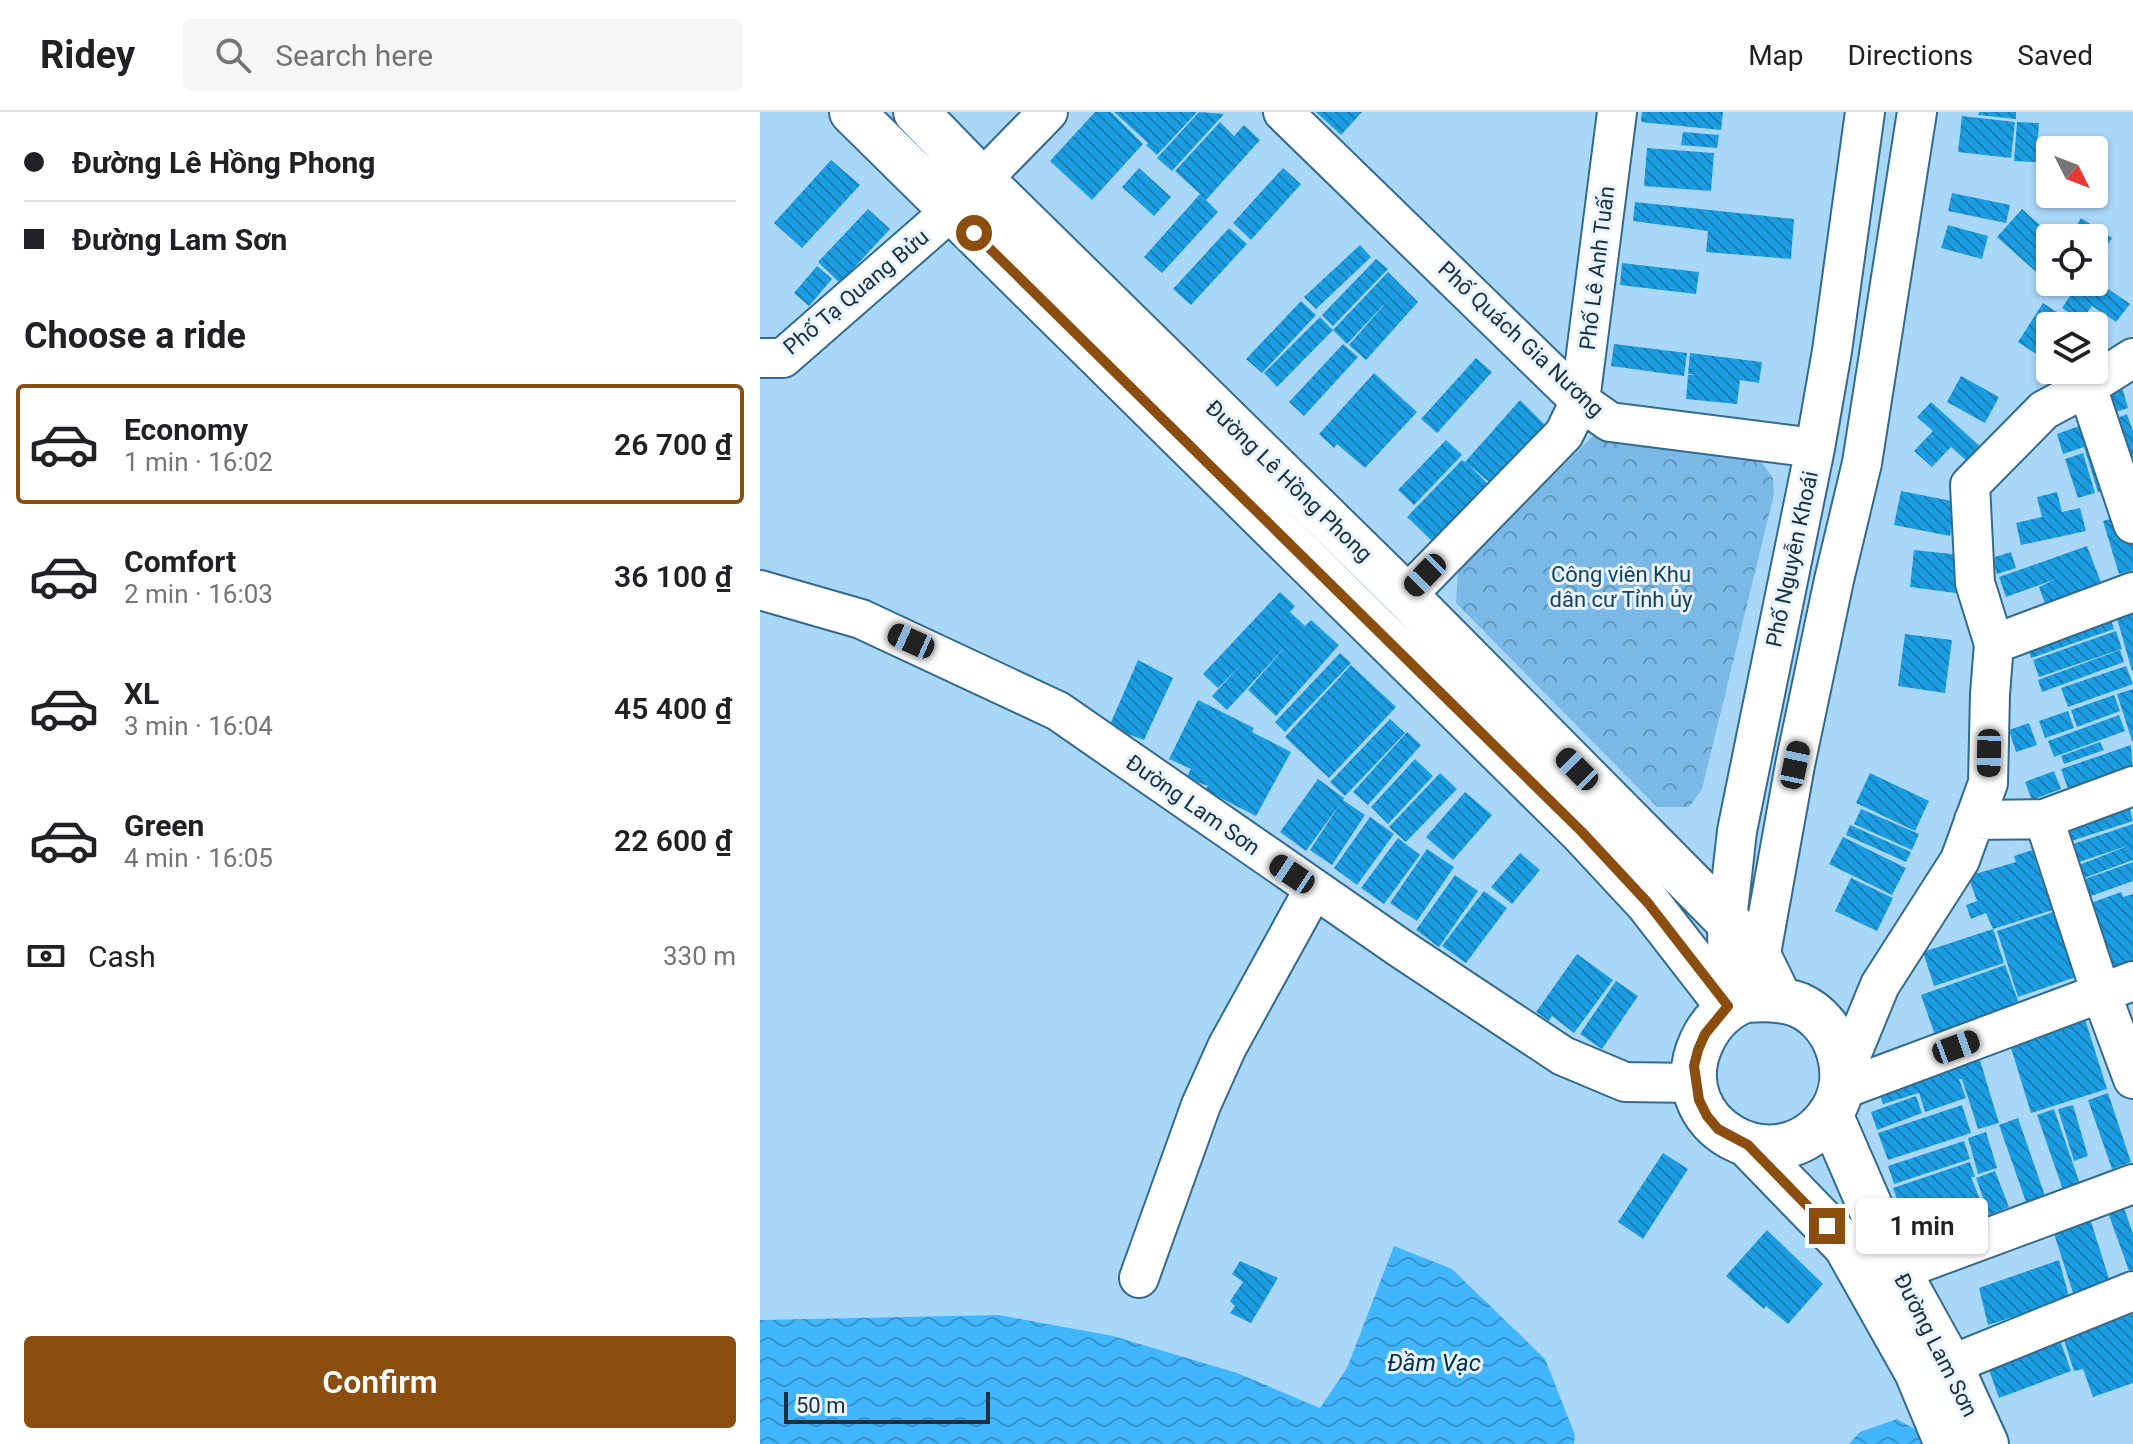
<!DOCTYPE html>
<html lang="en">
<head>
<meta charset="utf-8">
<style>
	:root { --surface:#fff; --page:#f6f6f6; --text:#202124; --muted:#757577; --line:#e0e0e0; --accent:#8b4e0e }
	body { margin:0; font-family:Roboto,sans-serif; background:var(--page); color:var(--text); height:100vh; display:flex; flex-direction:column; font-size:30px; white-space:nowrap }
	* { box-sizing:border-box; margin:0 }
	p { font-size:26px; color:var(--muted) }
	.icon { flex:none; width:44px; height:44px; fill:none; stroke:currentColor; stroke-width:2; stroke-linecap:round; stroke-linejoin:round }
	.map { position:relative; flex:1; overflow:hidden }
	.sheet { display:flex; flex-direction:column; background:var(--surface); width:760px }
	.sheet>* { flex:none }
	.banner { display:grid; align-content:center; height:176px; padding:0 24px; background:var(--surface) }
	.needle { width:52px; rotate:132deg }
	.tools { position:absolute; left:1276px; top:24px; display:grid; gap:16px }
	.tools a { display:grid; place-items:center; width:72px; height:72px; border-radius:8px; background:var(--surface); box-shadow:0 2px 6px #0004; font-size:40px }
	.scale { position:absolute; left:24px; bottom:20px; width:206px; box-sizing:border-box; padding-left:8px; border:4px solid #18303f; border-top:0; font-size:22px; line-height:28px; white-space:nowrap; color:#18303f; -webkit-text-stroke:6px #e8f3fb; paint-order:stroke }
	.end { position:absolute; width:36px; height:36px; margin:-18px; border:10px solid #8b4e0e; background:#fff; box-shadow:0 0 0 4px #fff }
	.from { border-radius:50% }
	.bubble { position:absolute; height:56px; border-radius:8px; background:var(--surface); box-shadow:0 2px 6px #0004; font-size:26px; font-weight:600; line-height:56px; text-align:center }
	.car { position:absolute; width:24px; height:48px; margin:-24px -12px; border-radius:10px; box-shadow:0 0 6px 2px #0007; background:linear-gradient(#222 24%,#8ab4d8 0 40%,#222 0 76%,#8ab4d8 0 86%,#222 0) }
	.banner b { display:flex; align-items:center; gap:28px; height:76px; font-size:30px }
	.banner b+b { border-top:2px solid var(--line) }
	.banner i { width:20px; height:20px; background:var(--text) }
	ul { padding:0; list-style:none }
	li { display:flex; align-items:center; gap:24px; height:120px; margin:0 16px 12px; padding:0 8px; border:4px solid transparent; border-radius:8px }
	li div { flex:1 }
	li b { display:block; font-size:30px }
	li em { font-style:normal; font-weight:600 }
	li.active { border-color:var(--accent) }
	li>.icon { width:72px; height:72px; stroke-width:1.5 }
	h2 { padding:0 24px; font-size:36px; line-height:96px }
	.pay { display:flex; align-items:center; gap:20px; height:88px; padding:0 24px; font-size:30px }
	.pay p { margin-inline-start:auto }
	.cta { display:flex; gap:16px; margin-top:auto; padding:16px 24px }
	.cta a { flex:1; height:92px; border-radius:8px; background:var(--accent); color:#fff; font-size:32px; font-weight:600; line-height:92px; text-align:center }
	header { display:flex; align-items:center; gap:48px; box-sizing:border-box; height:112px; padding:0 40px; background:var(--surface); border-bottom:2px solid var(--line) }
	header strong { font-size:38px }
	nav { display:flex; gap:44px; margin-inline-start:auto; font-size:28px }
	.search { width:560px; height:72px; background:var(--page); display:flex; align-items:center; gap:20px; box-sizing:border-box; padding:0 28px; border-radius:8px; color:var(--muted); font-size:30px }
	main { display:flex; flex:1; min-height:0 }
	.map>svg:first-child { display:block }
</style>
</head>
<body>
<header>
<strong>Ridey</strong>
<div class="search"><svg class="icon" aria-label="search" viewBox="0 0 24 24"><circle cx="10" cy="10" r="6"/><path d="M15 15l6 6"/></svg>Search here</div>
<nav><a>Map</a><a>Directions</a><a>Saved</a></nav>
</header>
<main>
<section class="sheet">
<div class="banner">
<b><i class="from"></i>Đường Lê Hồng Phong</b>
<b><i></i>Đường Lam Sơn</b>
</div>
<h2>Choose a ride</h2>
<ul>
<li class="active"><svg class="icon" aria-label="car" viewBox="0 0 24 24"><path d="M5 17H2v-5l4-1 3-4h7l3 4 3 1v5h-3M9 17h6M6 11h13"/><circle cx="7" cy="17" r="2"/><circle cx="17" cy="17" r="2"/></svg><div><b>Economy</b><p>1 min · 16:02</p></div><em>26 700 ₫</em></li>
<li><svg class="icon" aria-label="car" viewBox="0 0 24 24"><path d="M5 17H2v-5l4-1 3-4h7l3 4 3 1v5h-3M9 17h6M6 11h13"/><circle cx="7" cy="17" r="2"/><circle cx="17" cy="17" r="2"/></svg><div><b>Comfort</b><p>2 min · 16:03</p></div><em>36 100 ₫</em></li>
<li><svg class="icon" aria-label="car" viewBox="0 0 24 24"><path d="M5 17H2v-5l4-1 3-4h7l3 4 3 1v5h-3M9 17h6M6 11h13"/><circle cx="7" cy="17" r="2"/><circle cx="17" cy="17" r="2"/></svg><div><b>XL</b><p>3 min · 16:04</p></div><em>45 400 ₫</em></li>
<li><svg class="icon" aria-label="car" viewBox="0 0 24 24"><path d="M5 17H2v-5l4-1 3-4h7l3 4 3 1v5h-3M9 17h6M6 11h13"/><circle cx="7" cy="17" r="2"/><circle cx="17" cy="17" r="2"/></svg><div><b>Green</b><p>4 min · 16:05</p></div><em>22 600 ₫</em></li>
</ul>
<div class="pay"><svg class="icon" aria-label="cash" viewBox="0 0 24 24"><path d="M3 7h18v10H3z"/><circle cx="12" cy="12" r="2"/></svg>Cash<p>330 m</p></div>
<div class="cta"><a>Confirm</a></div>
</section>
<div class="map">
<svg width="1373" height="1332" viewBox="0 0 1373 1332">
	<defs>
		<pattern id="park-crowns" width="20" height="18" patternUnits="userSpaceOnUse" patternTransform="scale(2)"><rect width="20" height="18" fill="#7ab9e5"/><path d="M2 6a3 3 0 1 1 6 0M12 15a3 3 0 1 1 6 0" fill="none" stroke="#6397bb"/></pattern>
		<pattern id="water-waves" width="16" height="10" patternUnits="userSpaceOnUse" patternTransform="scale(2)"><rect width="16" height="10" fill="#41b6fc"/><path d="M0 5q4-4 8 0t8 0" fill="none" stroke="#3594cd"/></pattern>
		<pattern id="building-back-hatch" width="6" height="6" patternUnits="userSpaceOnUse" patternTransform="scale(2)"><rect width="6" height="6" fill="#1d9de1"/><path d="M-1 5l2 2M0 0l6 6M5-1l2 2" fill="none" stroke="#1980b8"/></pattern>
	</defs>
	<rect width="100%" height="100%" fill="#a9d7f8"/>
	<path fill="url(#park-crowns)" d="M835,322L994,340L1013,366L1014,382L942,677L929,695H897L696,491L698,457Z"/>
	<path fill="url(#water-waves)" d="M634,1134L692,1157L785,1247L815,1323L814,1332H0V1208L239,1203L353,1224L477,1261L560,1296L587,1256Z
		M1137,1307L1160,1320L1168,1332H1089L1100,1320Z"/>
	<path fill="url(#building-back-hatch)" d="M335,0H351L383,32L332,88L290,49Z
		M354,0H437L397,43L386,33L388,31Z
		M439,0L464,2L412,59L397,46Z
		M556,0H602L581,23Z
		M882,0H963L961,18L881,10Z
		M1219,0H1256V7L1218,3Z
		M1202,4L1255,10L1251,46L1198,40Z
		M460,10L474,24L484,13L500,28L446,88L458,100L402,161L384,145L440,82L415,59Z
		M1257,10L1279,11L1276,50L1254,49Z
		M923,20L959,23L957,36L921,33Z
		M887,36L954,41L951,79L884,74Z
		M71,48L100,73L42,136L14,111Z
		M379,56L411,85L394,104L362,75Z
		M523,56L541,72L491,128L473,111Z
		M1192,81L1250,93L1246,111L1188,99Z
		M875,90L1034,107L1031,147L946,140L948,119L873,109Z
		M108,97L130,117L80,171L58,150Z
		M1262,97L1294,126H1290V170H1299L1294,176L1237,125Z
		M1321,106L1352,126L1334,154V126H1309Z
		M1188,113L1228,124L1222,147L1181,136Z
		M469,116L487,132L431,193L413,177Z
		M600,133L611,145L556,197L544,185Z
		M616,147L628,157L573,214L562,203Z
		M862,151L939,160L936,182L860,173Z
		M57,154L72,167L49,194L34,181Z
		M628,160L658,190L606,248L589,233L630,186L587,232L573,218Z
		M1334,167L1370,192L1356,210L1332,194L1321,209L1302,196L1319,170H1334Z
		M541,189L556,203L502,261L486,247Z
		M1283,191L1318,214H1290V251L1258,230Z
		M560,205L573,218L517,275L504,261Z
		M583,232L598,245L544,304L529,290Z
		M854,232L927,241L924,264L851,254Z
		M930,241L1002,250L999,271L980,268L977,292L926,287L928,263H937L928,262Z
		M716,246L732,260L677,321L661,307Z
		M614,261L657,300L605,356L577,332L574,336L559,322Z
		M1201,264L1239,285L1225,311L1187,290Z
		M1361,272L1368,296L1352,301L1345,276Z
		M760,288L785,313L729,370L709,353L729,373L673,430L647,405L702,348L705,350Z
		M1171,290L1222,336L1209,351L1191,335L1172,355L1154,339L1173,319L1157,305Z
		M1367,302L1373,319V379L1347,310Z
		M1333,309L1353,376L1338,380L1324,335L1303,342L1297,322Z
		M686,328L702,343L654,393L638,378Z
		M1323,341L1335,381L1318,386L1305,347Z
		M1141,379L1197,390L1190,424L1134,413Z
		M1297,380L1302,400L1320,396L1326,419L1261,433L1256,411L1282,405L1277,385Z
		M1364,403L1373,432V458L1359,462L1343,409Z
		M1327,434L1342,473L1286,494L1279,475L1296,467L1246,485L1239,465Z
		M1154,438L1201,443L1196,481L1150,475Z
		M1251,440L1256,456L1237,462L1232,446Z
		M520,480L535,494L530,500L545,514L551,508L579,533L516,604L488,578L526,534L467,598L452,584L481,553L458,576L443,562Z
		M1347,497L1354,517L1271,546L1264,526Z
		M1373,498V558L1372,559L1356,503Z
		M1356,519L1362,537L1279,565L1273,548Z
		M1145,522L1192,528L1185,581L1138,574Z
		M1360,538L1364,550L1282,580L1278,568Z
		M580,541L591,551L525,620L515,610Z
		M378,548L413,566L384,628L349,615Z
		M591,553L636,595L569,666L525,625Z
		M1366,554L1373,572L1308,595L1301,576Z
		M1373,577V629H1372L1357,582Z
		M1354,583L1360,599L1317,615L1311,598Z
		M438,588L494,616L492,620L531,640L496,704L445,678L448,674L426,666L431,657L409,647Z
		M1308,599L1314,616L1285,626L1279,609Z
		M1359,603L1365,619L1294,645L1288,629Z
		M630,607L645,621L585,684L570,670Z
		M1269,611L1277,633L1256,640L1249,618Z
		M647,620L661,633L608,693L593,680Z
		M1340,630L1344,638L1304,652L1301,644Z
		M1371,633L1373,662L1310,683L1301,657Z
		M655,647L673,664L628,712L611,695Z
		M1294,659L1301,677L1272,688L1265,670Z
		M680,661L697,677L646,730L629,715Z
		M1110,661L1169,689L1155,719L1096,691Z
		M558,667L584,686L583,688L605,703L572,753L550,738L580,692L546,739L520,720Z
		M705,680L732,703L693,748L666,725Z
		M1367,686L1373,709L1308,730L1301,707Z
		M1101,697L1159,722L1152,738L1094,712Z
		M610,705L634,722L597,773L574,756Z
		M1373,712V748L1324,766L1319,753L1370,733L1316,751L1310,733Z
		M1090,713L1151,740L1146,750L1086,723Z
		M1083,725L1146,756L1132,783L1069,752Z
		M638,726L660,743L624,792L601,776Z
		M667,737L694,755L657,809L630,791Z
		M1272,738L1286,779L1292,777L1299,796L1233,817L1226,801L1211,807L1206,793L1217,789L1208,764L1256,750L1254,744Z
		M760,741L780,758L752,792L731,775Z
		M1373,750V769L1331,784L1325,767Z
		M695,763L718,779L679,835L656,818Z
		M1091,766L1133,786L1117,819L1075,799Z
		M724,779L747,796L706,851L682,834Z
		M1361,780L1363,785L1373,782V851L1351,859L1328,792Z
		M1308,795L1330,860L1258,885L1237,819Z
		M1233,817L1244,851L1174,874L1163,840Z
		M817,842L853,868L814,921L792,904L789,909L776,900Z
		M1245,853L1261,897L1176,926L1161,883Z
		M856,869L878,884L842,937L820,922Z
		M1325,907L1347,977L1271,1001L1248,926Z
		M1219,945L1239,1011L1218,1017L1202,967H1199L1206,986L1165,1000L1159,981L1123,992L1117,974Z
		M1348,981L1371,1050L1352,1057L1328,988Z
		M1156,984L1162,1001L1117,1018L1111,1000Z
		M1202,993L1211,1021L1128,1048L1118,1021Z
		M1313,993L1328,1044L1314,1049L1298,997Z
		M1294,997L1320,1072L1303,1078L1277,1003Z
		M1258,1006L1285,1084L1266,1090L1239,1013Z
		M1226,1020L1237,1056L1218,1062L1208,1026Z
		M1204,1029L1210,1047L1134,1072L1128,1054Z
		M903,1041L928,1057L883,1127L858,1110Z
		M1210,1050L1215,1065H1211L1226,1102L1152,1130L1133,1076Z
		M1235,1059L1249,1095L1229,1103L1216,1066Z
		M1362,1090L1373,1122V1170L1346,1095Z
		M1328,1100L1351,1173L1314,1184L1290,1109Z
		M1007,1118L1063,1172L1028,1212L1006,1194L1004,1197L966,1164Z
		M1299,1148L1311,1192L1258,1209L1256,1204L1228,1213L1219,1176Z
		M480,1149L518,1166L491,1211L470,1201L475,1194L470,1189L483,1170L472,1162Z
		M1373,1202V1271L1333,1285L1323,1257L1314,1259L1303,1225Z
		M1300,1228L1311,1259L1239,1286L1228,1255Z"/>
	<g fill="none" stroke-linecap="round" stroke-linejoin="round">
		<defs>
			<path id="minor" d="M523,0L820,289L850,310L1055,336
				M0,246H23L191,99L288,0
				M1327,275L1373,412
				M0,478L101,507L298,599L640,836L803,944L865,970L934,971
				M646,484L804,322L820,289L857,0
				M1234,532L1373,480
				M1284,707L1341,881L1373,967
				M1214,708L1284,707L1373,674
				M1000,847L1035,653L1074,468L1102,351L1157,0
				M968,894L967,808L977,719L1055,336L1072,239L1105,0
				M1083,963L1120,873L1200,748L1228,671L1230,582L1234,532L1215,471L1210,373L1284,298L1327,275L1373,246
				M1081,978L1373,869
				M1138,1159L1373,1072
				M379,1166L441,993L467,935L554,777
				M1190,1253L1373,1179"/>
			<path id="major" d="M92,0L822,720L888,791L968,894
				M156,0L222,68L646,484L967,808L1000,847L1020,888
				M985,888C1003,887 1021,886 1039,893C1079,911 1095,965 1071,1001C1019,1078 902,1013 942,929C951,910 966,895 985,888Z
				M1070,1002L1138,1159L1190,1253L1226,1332
				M988,1033L1086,1134L1157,1260L1187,1332"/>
		</defs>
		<use href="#minor" stroke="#326b8f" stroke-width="42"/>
		<use href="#major" stroke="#326b8f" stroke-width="48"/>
		<use href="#minor" stroke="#fff" stroke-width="38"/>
		<use href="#major" stroke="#fff" stroke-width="44"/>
	</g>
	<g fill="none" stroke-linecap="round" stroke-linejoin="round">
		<path stroke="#8b4e0e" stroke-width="10" d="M214,121L822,720L888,791L968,894L945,922L938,938L934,954L939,988L947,1004L958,1017L988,1033L1067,1114"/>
	</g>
	<g text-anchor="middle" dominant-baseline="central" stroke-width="6" stroke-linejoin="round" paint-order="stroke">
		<g font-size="22" fill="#18303f" stroke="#e8f3fb">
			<text transform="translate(837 156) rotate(-83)">Phố Lê Anh Tuấn</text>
			<text transform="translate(96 180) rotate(-40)">Phố Tạ Quang Bửu</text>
			<text transform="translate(761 227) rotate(43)">Phố Quách Gia Nương</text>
			<text transform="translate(529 369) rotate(44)">Đường Lê Hồng Phong</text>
			<text transform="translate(1032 447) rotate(-78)">Phố Nguyễn Khoái</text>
			<text transform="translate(433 693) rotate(35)">Đường Lam Sơn</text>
			<text transform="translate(1176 1233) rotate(63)">Đường Lam Sơn</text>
		</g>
		<g font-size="22" fill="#13415e" stroke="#e8f3fb">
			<text x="861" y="462">Công viên Khu<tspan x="861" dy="25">dân cư Tỉnh ủy</tspan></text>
		</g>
		<g font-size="24" font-style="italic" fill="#00304b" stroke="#e8f3fb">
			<text x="674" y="1251">Đầm Vạc</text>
		</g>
	</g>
</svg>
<div class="tools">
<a><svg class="needle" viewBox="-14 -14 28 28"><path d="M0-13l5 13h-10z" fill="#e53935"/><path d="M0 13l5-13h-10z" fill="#757577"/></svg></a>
<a><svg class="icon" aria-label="locate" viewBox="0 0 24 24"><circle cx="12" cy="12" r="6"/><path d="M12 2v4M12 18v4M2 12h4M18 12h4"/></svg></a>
<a><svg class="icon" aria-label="layers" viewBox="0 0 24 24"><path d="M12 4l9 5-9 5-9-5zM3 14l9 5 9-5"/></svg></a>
</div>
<div class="scale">50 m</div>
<i class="end from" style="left:214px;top:121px"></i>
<i class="end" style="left:1067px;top:1114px"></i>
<div class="bubble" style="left:1096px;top:1086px;width:132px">1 min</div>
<i class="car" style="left:665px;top:463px;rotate:224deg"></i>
<i class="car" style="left:151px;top:529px;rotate:294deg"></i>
<i class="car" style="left:1229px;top:641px;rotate:181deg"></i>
<i class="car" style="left:1035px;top:653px;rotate:12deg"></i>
<i class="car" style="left:817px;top:657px;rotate:315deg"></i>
<i class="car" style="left:532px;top:762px;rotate:304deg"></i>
<i class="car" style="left:1196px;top:935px;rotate:70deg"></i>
</div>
</main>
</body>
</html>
